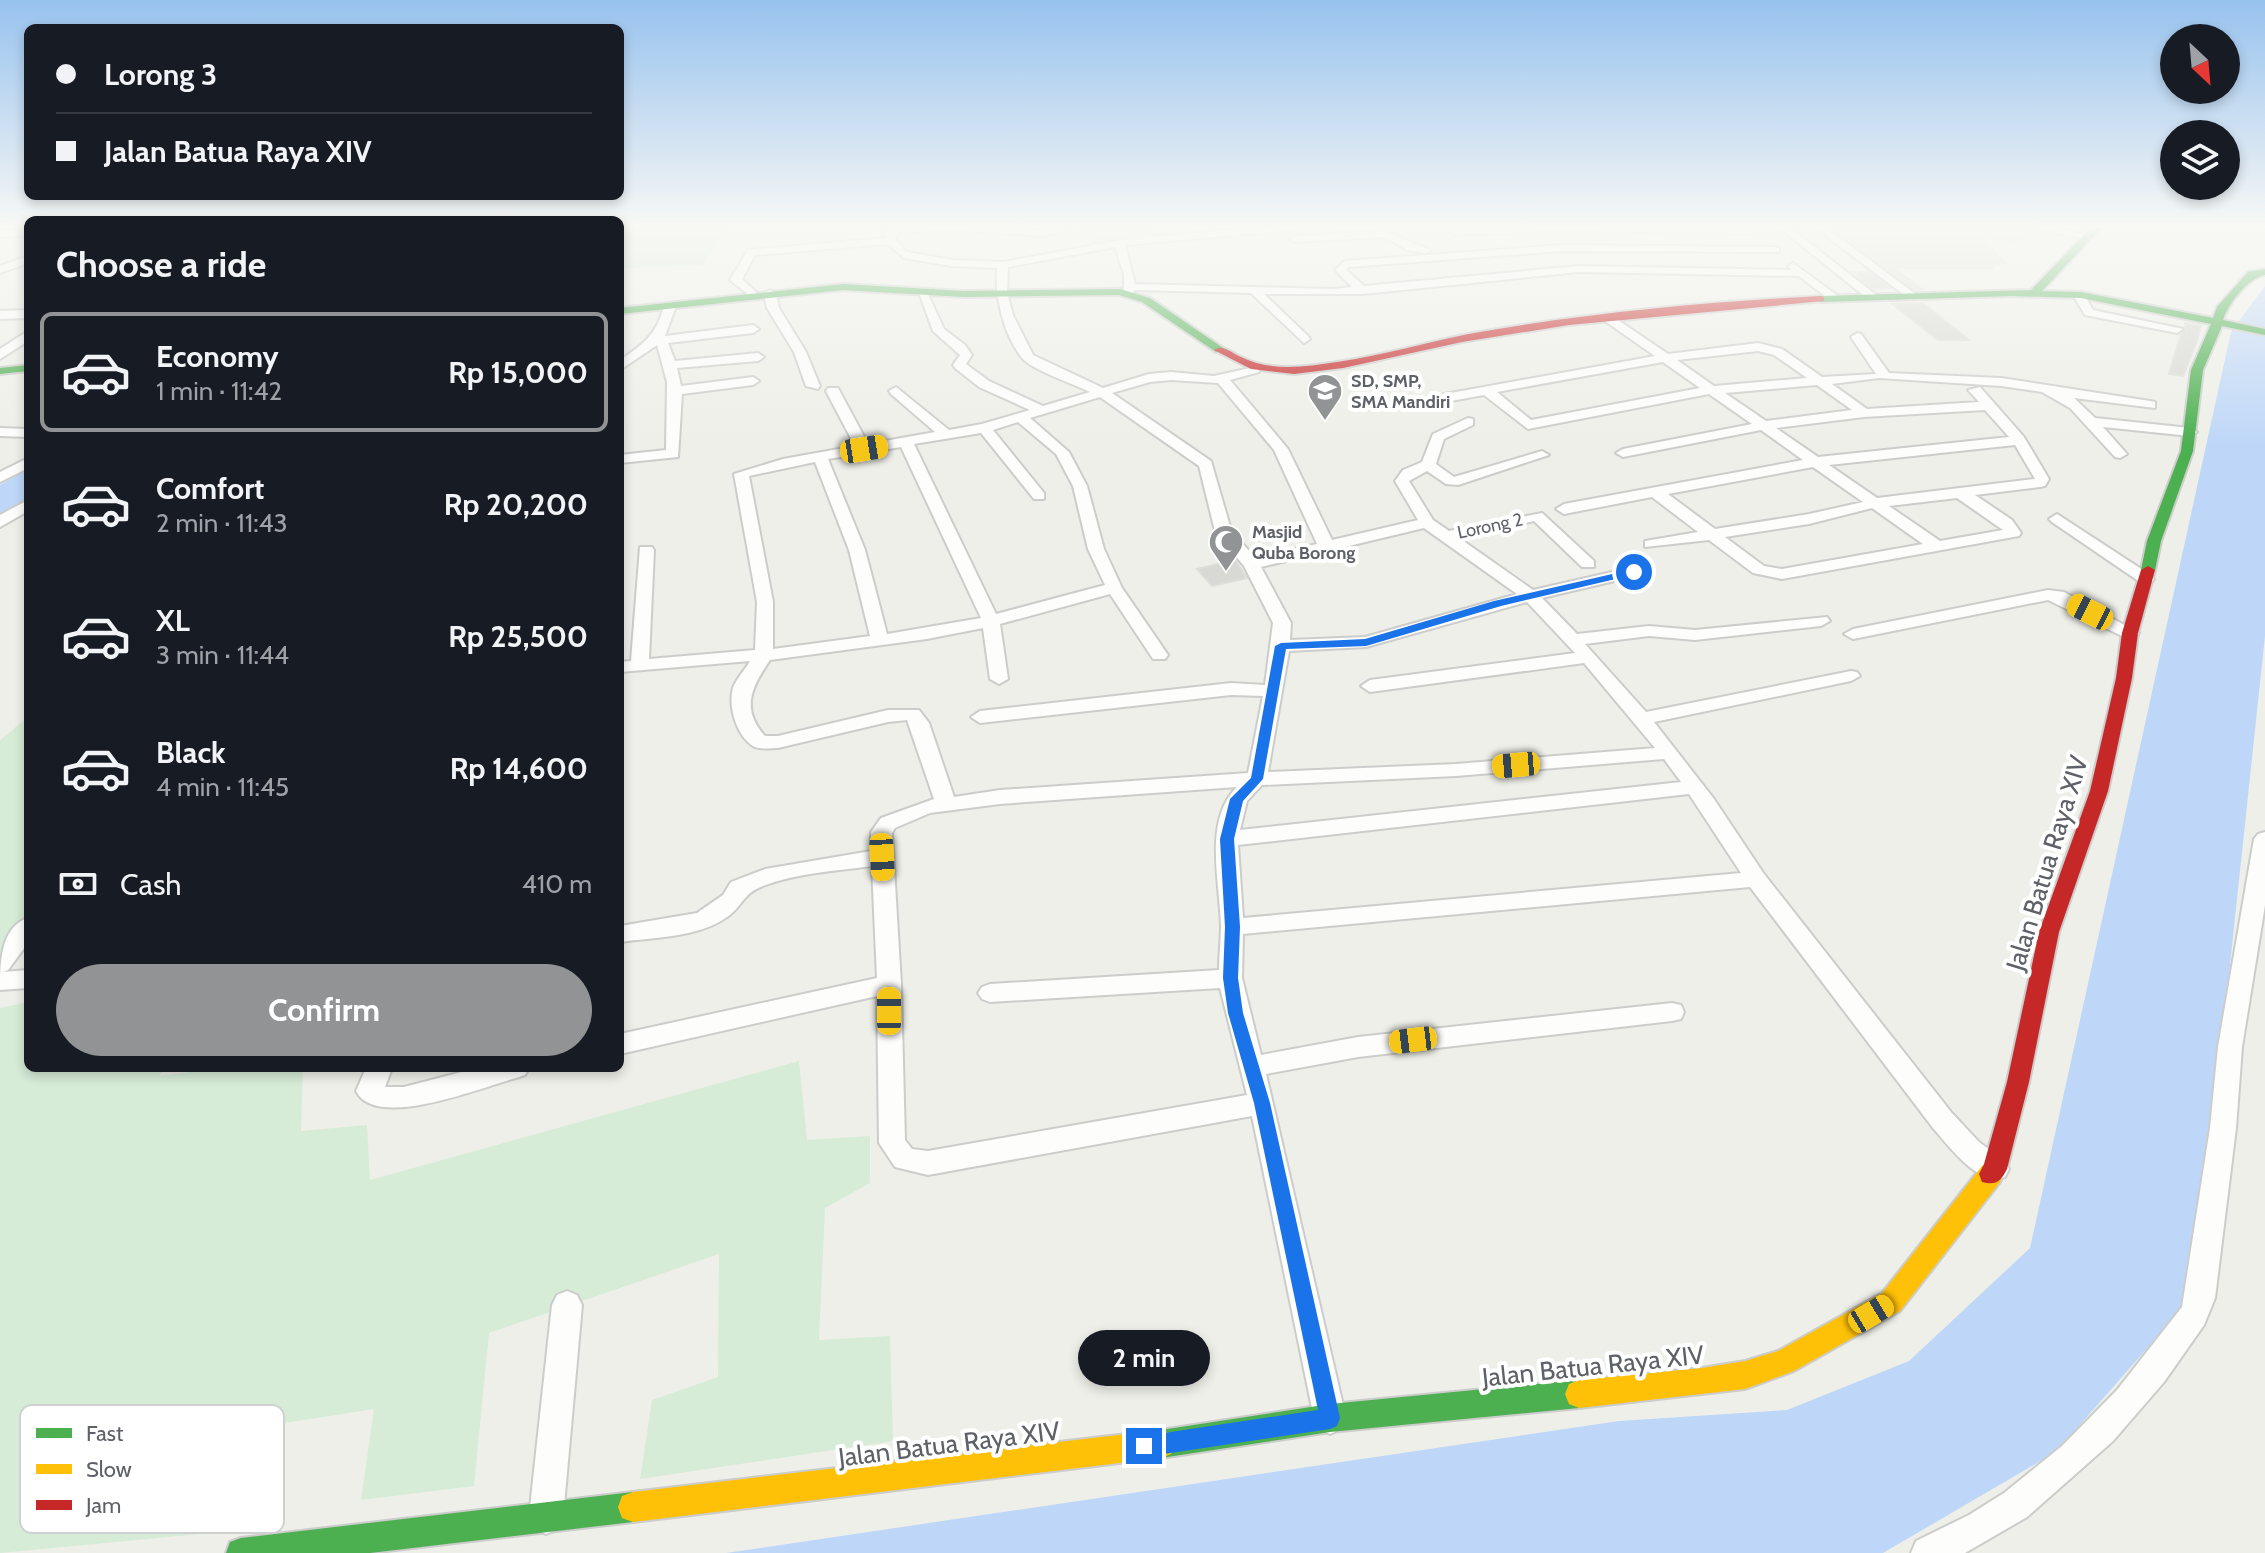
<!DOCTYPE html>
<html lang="en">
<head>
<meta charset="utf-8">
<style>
	:root { --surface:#171b24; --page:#242831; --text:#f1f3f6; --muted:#9ea1a6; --line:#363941; --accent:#919395 }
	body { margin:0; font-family:Cabin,sans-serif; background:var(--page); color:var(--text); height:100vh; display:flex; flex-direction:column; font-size:30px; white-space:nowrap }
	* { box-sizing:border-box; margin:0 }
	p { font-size:26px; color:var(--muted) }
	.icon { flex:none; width:44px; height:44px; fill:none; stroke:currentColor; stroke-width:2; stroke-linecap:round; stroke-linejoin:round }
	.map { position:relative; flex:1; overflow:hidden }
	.drawer { position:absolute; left:24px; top:216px; width:600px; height:856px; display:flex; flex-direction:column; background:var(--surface); border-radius:12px; box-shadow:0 4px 12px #0003 }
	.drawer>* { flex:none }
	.banner { position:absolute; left:24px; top:24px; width:600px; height:176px; border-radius:12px; box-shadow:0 4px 12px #0003; display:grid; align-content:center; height:176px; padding:0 32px; background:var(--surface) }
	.needle { width:52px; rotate:154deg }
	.controls { position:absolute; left:2160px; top:24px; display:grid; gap:16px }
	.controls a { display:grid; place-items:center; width:80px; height:80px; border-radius:50%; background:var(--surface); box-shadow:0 4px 12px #0003; font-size:40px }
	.end { position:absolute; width:36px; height:36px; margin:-18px; border:10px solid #1a73e8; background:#fff; box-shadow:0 0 0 4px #fff }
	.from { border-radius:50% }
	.bubble { position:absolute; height:56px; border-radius:28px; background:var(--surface); box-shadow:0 4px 12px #0003; font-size:26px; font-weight:700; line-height:56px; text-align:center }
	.car { position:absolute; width:24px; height:48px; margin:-24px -12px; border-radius:10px; box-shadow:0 0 6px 2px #0007; background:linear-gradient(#f5c518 24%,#345 0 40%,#f5c518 0 76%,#345 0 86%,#f5c518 0) }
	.banner b { display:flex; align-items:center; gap:28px; height:76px; font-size:30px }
	.banner b+b { border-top:2px solid var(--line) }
	.banner i { width:20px; height:20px; background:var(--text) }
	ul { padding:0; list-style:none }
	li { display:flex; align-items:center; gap:24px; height:120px; margin:0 16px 12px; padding:0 16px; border:4px solid transparent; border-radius:12px }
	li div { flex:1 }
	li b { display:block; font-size:30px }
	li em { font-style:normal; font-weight:700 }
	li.on { border-color:var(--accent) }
	li>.icon { width:72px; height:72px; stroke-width:1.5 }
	h2 { padding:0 32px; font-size:36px; line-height:96px }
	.pay { display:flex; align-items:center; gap:20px; height:88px; padding:0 32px; font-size:30px }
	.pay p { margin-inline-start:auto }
	.action { display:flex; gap:16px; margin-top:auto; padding:16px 32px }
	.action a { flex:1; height:92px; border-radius:48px; background:var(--accent); color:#fff; font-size:32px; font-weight:700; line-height:92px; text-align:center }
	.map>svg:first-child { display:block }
</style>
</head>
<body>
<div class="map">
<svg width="2265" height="1553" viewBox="0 0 2265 1553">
	<rect width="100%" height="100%" fill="#efefe9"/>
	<path fill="#e0dfd7" d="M1817,227H2077L2066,237L2037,231L2018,243L1983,239L2009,264L1994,266L1995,269H1897L1925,290L1904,292Z"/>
	<path fill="#d6ecd7" d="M620,227H752L727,228L703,265L620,268Z
		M28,717V942L14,963H0V740Z
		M28,1002V1068H165L159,1076L222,1068H303L301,1131L367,1125L370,1180L799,1061L807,1140L870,1136V1183L825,1208L819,1340L890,1336L893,1441L640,1479L652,1400L718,1377L719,1254L489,1333L474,1486L361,1500L374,1409L233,1431L200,1534L0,1553V1008Z"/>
	<path fill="#bed7f8" d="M2265,286V636L2195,1294L2056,1452L1883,1553H726L1619,1421L1787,1410L1909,1361L2030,1248L2231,332Z
		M28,468V499L0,516V485Z"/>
	<path fill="#d8d8d4" stroke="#deded8" stroke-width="2" d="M1080,227H1151L1152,234L1093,242Z
		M1852,272H1869L1891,288L1873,289Z
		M1923,303L1969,340H1938L1892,304Z
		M2185,323L2201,326L2197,341L2183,376L2169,374L2181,334L2186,330Z
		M1235,560L1247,578L1212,586L1197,569Z"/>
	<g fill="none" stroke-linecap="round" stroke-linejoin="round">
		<defs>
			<path id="street" d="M890,227L1043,230L1075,227L1043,236L955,230L895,233L896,240L907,252L952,260L1003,262L1127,239L1264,227H1301L1296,230L1125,245L1135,284L1334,289L1352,287L1335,270L1345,261L1562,245L1775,247L1779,248V252L1562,251L1348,267L1346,270L1364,286L1579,266L1791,270L1788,266L1793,263L1838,296V300H1830L1799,276L1579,272L1363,294H1264L1308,336L1310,339L1304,343L1251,293L1134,290L1132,295H1124V274L1115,247L1008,267L1007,293L1013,315L1033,355L1103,388L1149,374L1171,372L1214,376L1259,366V372L1230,380L1288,449L1332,540L1418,520L1395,481L1403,470L1422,462L1433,434L1468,418L1473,419V425L1444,439L1436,464L1454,477L1542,451L1549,455L1458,485L1446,484L1427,471L1409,481L1433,520L1449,531L1542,513L1594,561V567H1582L1534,521L1459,538L1533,590L1634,567L1642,572L1640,575L1542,598L1577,634L1649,626L1695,630L1827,617L1830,621L1821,626L1695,640L1649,636L1585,644L1646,712L1851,671L1857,672L1860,676L1851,681L1654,722L1714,799L1764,874L1951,1112L1979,1142L2005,1161L2009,1169L2005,1177C1978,1187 1949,1146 1933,1128L1750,887L1243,934L1242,978L1261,1055L1358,1037L1672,1003L1681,1005L1684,1012L1681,1019L1672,1021L1358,1057L1266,1074L1346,1418L1341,1429L1330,1434L1319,1429L1314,1418L1252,1116L928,1175L895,1167L879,1143L877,996L620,1054V1034L877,978L872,866C836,871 797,873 763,886C743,893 743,906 727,917C698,938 654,937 620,942V926L697,913L723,895L731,882L765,869L871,851V832L881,818L934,799L907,720L888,722L778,748C771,748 759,750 753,746C736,735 728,706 733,688C736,679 745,670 750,661L620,672V662L631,661L640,547H652L654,550L649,659L755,650L757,602L734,474L783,459L855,446L826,391L828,388H838L868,444L935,432L891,394L889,391L896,387L949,430L982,424L1030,410L979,387L955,368L953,365L960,355L933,331L918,290H926L944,329L965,345L972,355L966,364L989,381L1043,406L1090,392C1074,384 1032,370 1022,358C1003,334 995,297 997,268L952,266L904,258L888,244L755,255L742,279L759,295L753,298L730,280L748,250L886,238L885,232ZM1171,380L1218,383L1274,450L1317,544L1255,558L1231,530L1211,461L1112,393L1150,382ZM1100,397L1199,466L1215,531L1244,566L1273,623L1265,685L1231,683L980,711L971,717L980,723L1231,695L1263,696L1248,773L1000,790L954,797L929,723L919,710H888L778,736H765C740,709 752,686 770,660L927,639L983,628L990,679L999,684L1008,679L1000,624L1110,594L1153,659H1165L1168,655L1122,588L1104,549L1087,486L1069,452L1030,418ZM1018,422L1056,454L1073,486L1088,549L1105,585L996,614L914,444L981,433L1034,499H1044V493L993,430ZM901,447L981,618L887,634L865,550L828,459ZM815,462L849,550L870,636L773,649V602L749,476ZM1424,528L1517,594L1365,637L1290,640L1291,623L1261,567ZM1527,602L1575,653L1370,680L1361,686L1370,692L1584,663L1655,748L1456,764L1268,772L1289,651L1366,647ZM1664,759L1681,782L1240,830L1247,801L1262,785L1456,776ZM1237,787C1203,820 1220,883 1221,926C1221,940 1219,955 1219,970L990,984L982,987L978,993L982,999L990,1002L1220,988L1247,1095L928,1151L912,1149L905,1140L901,984L892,833L895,828L930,813L1000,804ZM1689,794L1741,873L1243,918L1238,845Z
				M1506,227H1752L1757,230L1752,233L1548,231L1455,235L1450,232L1455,229Z
				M1778,227H1789L1875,294V298H1867Z
				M1814,227H1825L1917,295L1907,297Z
				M2031,227H2052L2091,236L2086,239Z
				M28,230V236L0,237V231Z
				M1384,231L1431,250L1426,253L1407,250L1384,237L1295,242L1290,239L1295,236Z
				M28,256V263L0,273V266Z
				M770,290L776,293L779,308L806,352L820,386L818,389L806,386L794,352L767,308L764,293Z
				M2079,292L2083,293L2093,310L2183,329L2177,333L2085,315L2073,295Z
				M670,303L676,306L665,336L753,325L759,329L753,333L668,343L675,361L758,353L764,357L758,361L677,368L681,386L753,377L759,381L753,385L682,394L678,457L620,463V455L666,450L667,382L657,345L620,370V360C643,345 657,334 664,306Z
				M28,310V318L0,319V311Z
				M1609,314L1668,354L1758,343L1782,349L1822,377L1876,374L1851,337L1857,333L1861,334L1889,373L2001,378L2150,401L2155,402V408L2074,398L2095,418L2190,428L2197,432L2190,436L2103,427L2127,454L2120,458L2115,457L2070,408L2042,392L2001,386L1879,378L1832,384L1867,409L1979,402L1968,390L1980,387L2024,437L2049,479L2045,486L2040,487L1975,495L2012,520L2021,533L2019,536L1782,579L1753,573L1709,540L1645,547V541L1698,532L1652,497L1564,514L1556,509L1564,504L1803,460L1761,430L1623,457L1616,453L1623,449L1752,424L1709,394L1528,429L1484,395L1434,404L1427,400L1434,396L1655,356L1605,321V315ZM1758,351L1774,355L1807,378L1714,386L1677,360ZM1663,362L1700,388L1531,420L1497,392ZM1817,385L1852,410L1766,421L1725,393ZM1985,410L2009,437L1818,457L1776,428L1864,417ZM2015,445L2035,479L1877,498L1829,465ZM1813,467L1863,502L1809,514L1715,529L1668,494ZM1957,498L2003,530L1940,541L1889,506ZM1872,508L1923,544L1782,569L1764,566L1725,537L1809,524Z
				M28,331V341L0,359V349Z
				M0,428L28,429V437L0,436Z
				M28,458V468L0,482V472Z
				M28,500V511L0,527V515Z
				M2057,514L2152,576L2154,579L2152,582H2140L2052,522L2049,519Z
				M2048,590L2064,592L2139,633L2136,637H2124L2048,600L1853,639L1844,634L1853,629Z
				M2265,832V905L2242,1047L2236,1128L2215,1298L2204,1325L2164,1382L2113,1441L2027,1517L1965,1553H1911L1916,1541L1969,1515L2004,1493L2062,1446L2117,1390L2182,1307L2210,1128L2218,1047L2254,839L2258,834Z
				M28,918V943L8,970L3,972L28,970V988L0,990C0,964 0,927 28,918Z
				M366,1068H392L385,1087H404L477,1068H529L525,1075L516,1078C482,1087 376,1131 356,1091Z
				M567,1291L577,1295L582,1305L563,1517L558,1529L546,1534L534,1529L529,1517L552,1305L557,1295Z"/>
			<path id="fast" d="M2092,227H2102L2042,291L2081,292L2213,318L2217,307L2248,272L2265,269V275C2248,278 2228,304 2223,320L2265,329V335L2222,326L2203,370L2193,451L2161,541L2155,570L2148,574L2141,570L2147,541L2181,451L2191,370L2211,324L2081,298L2012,296L1820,302L1815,299L1820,296L2031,290Z
				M843,284L964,291L1120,289L1150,298L1226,350L1216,352L1142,302L1119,295L964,297L843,290L620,314V308Z
				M28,365V371L0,374V368Z
				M1579,1380L1589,1384L1593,1394L1589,1404L1579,1408L1330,1432L1161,1458L1151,1454L1147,1444L1151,1434L1161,1430L1330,1404Z
				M633,1492L644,1496L648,1507L644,1518L633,1522L370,1553H226L230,1542L241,1538Z"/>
			<path id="slow" d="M1991,1163L2000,1166L2003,1174L2000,1182L1900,1311L1794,1371L1745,1389L1579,1408L1569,1404L1565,1394L1569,1384L1579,1380L1702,1368L1745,1361L1778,1351L1882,1293L1982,1166Z
				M1161,1430L1171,1434L1175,1444L1171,1454L1161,1458L633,1522L622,1518L618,1507L622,1496L633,1492Z"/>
			<path id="jam" d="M1820,296L1824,297V301L1569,325L1462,342L1343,368L1294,374L1251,369L1214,350C1224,344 1231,353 1241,357C1271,372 1304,367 1337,362C1387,355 1436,339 1486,331C1597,312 1708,302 1820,296Z
				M2148,566L2155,570L2138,633L2132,678L2108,791L2059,932L2029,1082L2007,1169C2001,1181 1996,1186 1982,1182L1979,1174L1984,1164L2007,1082L2039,932L2090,791L2116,678L2122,633L2141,570Z"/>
		</defs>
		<use href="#street" stroke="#cccdcb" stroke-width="4"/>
		<use href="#fast" stroke="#cbcccb" stroke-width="4"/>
		<use href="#slow" stroke="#cbcccb" stroke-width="4"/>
		<use href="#jam" stroke="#cbcccb" stroke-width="4"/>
		<use href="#street" fill="#fdfdfc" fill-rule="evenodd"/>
		<use href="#fast" fill="#4caf50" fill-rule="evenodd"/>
		<use href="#slow" fill="#ffc107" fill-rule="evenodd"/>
		<use href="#jam" fill="#c62828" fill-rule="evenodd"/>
	</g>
	<linearGradient id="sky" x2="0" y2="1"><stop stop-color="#97c2ee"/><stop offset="0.51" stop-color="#f8f8f5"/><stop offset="1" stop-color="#f8f8f5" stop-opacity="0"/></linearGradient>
	<rect width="2265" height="444" fill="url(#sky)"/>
	<path fill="#1a73e8" d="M1634,569L1637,570V574L1501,606L1366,646L1286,649L1263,779L1243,801L1234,839L1240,927L1238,978L1243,1013L1270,1103L1340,1418L1337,1426L1330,1429L1144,1457L1136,1454L1133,1446L1136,1439L1144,1436L1318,1410L1254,1103L1228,1013L1223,978L1225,927L1220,839L1230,799L1251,778L1275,646L1281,643L1365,639L1494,601Z"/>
	<defs>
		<symbol id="school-pin" viewBox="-11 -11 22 30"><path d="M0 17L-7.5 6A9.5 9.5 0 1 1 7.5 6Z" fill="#919395" stroke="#fff"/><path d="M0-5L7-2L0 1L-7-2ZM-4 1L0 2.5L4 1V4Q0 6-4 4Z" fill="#fff"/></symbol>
		<symbol id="mosque-pin" viewBox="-11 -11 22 30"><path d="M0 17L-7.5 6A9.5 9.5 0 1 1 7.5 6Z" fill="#919395" stroke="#fff"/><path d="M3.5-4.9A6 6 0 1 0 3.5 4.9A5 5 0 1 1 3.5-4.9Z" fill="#fff"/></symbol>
	</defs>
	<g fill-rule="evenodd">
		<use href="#school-pin" x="1305" y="371" width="40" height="54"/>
		<use href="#mosque-pin" x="1206" y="522" width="40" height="54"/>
	</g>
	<g text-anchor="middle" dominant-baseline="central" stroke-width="8" stroke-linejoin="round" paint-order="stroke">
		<g font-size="18" font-weight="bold" fill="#5e6168" stroke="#fff" text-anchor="start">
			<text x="1351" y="381">SD, SMP,<tspan x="1351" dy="21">SMA Mandiri</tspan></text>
			<text x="1252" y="532">Masjid<tspan x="1252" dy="21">Quba Borong</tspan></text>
		</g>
		<g font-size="18" fill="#5e6168" stroke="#fff">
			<text transform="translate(1490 526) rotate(-12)">Lorong 2</text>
		</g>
		<g font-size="26" fill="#5e6168" stroke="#fff">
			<text transform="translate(2047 863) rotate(-73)">Jalan Batua Raya XIV</text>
			<text transform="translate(1593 1366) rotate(-6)">Jalan Batua Raya XIV</text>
			<text transform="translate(949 1444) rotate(-7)">Jalan Batua Raya XIV</text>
		</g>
	</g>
	<rect x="20" y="1405" width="264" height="128" rx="12" fill="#fff" stroke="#cfd0d2" stroke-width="2"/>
	<rect x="36" y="1428" width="36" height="10" fill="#4caf50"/>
	<rect x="36" y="1464" width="36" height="10" fill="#ffc107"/>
	<rect x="36" y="1500" width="36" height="10" fill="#c62828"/>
	<g font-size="22" fill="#5e6168">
		<text x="86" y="1441">Fast</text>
		<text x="86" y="1477">Slow</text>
		<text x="86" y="1513">Jam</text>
	</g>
</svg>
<div class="controls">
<a><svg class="needle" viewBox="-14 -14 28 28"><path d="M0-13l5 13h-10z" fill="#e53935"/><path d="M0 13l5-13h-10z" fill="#9ea1a6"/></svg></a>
<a><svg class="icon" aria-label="layers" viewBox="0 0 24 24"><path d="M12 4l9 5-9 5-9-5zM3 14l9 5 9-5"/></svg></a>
</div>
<i class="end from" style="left:1634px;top:572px"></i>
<i class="end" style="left:1144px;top:1446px"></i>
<div class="bubble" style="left:1078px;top:1330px;width:132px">2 min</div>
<i class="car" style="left:864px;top:449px;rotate:81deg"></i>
<i class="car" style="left:2090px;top:612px;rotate:297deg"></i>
<i class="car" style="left:1516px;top:765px;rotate:265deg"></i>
<i class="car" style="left:882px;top:857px;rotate:177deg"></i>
<i class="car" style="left:889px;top:1011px;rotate:0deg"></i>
<i class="car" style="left:1413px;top:1040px;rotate:263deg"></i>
<i class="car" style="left:1871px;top:1314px;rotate:59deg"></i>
<div class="banner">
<b><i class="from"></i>Lorong 3</b>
<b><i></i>Jalan Batua Raya XIV</b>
</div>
<section class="drawer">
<h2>Choose a ride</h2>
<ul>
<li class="on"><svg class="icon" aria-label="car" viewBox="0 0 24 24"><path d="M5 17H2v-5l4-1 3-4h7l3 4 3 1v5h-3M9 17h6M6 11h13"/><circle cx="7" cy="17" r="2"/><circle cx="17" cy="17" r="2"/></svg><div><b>Economy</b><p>1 min · 11:42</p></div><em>Rp 15,000</em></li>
<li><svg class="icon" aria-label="car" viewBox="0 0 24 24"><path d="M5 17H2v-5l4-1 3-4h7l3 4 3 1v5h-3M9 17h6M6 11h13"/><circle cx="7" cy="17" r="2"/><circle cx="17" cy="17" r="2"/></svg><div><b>Comfort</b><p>2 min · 11:43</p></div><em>Rp 20,200</em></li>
<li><svg class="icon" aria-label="car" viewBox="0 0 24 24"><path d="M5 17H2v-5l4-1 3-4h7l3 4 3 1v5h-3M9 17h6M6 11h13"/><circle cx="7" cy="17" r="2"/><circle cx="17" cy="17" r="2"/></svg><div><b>XL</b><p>3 min · 11:44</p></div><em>Rp 25,500</em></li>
<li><svg class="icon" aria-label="car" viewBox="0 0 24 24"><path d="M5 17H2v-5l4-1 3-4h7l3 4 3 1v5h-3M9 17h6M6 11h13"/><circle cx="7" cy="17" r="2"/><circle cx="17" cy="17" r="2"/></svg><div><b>Black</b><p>4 min · 11:45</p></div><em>Rp 14,600</em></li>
</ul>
<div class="pay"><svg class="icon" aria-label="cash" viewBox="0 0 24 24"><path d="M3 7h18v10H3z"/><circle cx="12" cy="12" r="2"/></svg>Cash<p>410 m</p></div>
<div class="action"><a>Confirm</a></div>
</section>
</div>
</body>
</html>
